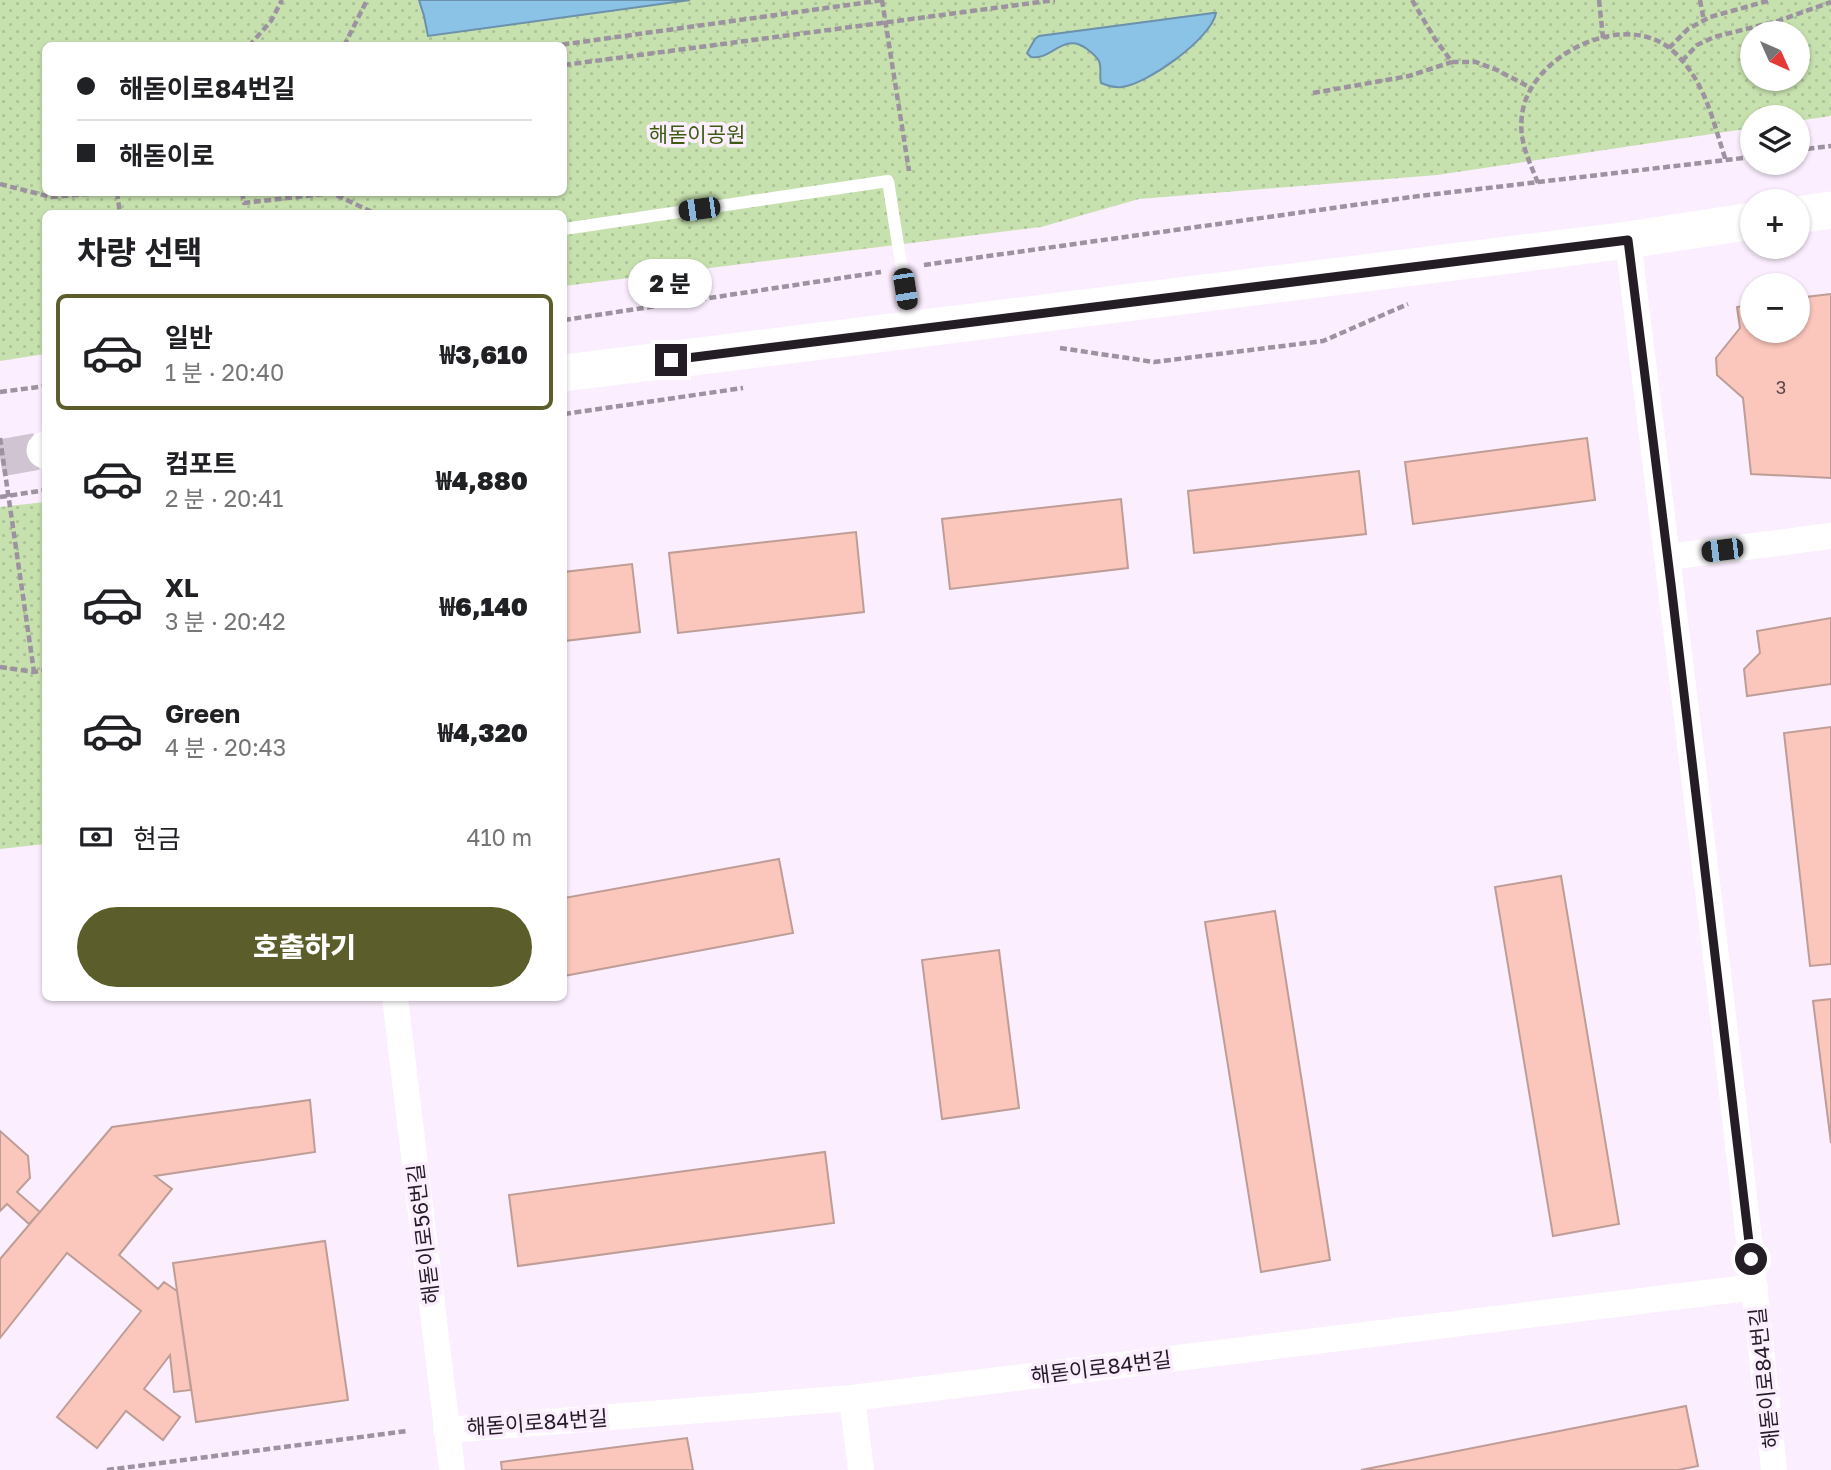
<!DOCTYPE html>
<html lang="ko">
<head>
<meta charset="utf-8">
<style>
	:root { --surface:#fff; --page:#f6f6f6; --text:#202124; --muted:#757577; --line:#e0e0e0; --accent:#5b5e2b }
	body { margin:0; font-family:"Golos Text","Noto Sans KR",sans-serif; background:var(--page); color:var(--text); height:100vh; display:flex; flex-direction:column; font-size:26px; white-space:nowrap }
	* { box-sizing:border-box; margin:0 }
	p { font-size:23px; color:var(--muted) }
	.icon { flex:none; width:38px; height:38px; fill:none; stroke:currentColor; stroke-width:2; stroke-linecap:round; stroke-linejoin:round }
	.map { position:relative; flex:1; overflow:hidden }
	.panel { position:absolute; left:42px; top:210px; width:525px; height:791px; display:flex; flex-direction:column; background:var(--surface); border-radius:10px; box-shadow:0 2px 5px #0004 }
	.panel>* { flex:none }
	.banner { position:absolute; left:42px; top:42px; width:525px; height:154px; border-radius:10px; box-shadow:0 2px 5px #0004; display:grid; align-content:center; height:154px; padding:0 35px; background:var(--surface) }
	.needle { width:46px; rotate:135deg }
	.fabs { position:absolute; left:1740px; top:21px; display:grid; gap:14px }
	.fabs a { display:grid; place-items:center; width:70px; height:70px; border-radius:50%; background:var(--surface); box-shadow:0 2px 5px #0004; font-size:35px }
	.end { position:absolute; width:32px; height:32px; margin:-16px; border:9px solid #251d26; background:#fff; box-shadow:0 0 0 4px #fff }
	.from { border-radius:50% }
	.bubble { position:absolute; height:49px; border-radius:24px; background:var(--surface); box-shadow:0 2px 5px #0004; font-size:23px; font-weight:800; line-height:49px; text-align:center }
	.car { position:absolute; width:21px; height:42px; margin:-21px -10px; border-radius:9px; box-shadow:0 0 5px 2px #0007; background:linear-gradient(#222 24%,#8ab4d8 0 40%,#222 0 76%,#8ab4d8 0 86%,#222 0) }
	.banner b { display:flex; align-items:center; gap:24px; height:66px; font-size:26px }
	.banner b+b { border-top:2px solid var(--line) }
	.banner i { width:18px; height:18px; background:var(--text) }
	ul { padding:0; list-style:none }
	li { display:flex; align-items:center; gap:21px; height:116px; margin:0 14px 10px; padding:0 21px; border:4px solid transparent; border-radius:10px }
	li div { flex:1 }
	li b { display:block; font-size:26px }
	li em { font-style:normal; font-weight:800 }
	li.current { border-color:var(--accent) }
	li>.icon { width:63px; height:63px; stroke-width:1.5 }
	h2 { padding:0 35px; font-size:32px; line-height:84px }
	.pay { display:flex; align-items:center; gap:18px; height:77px; padding:0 35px; font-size:26px }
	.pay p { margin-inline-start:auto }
	.cta { display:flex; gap:14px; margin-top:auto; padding:14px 35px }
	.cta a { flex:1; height:80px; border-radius:42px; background:var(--accent); color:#fff; font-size:28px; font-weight:800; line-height:80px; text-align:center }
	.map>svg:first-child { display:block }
</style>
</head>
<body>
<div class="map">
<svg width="1831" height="1470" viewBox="0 0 1831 1470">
	<defs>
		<pattern id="park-dots" width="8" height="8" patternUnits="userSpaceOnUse" patternTransform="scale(1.75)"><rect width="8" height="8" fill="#c7e1ae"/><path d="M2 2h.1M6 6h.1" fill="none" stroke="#abc196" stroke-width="1.8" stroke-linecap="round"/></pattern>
	</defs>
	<rect width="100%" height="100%" fill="#fbeefe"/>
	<path fill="url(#park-dots)" fill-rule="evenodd" d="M0,0H1831V116L1797,121V117H1752V128L1437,175L1139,199L1041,227L564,286V214H46L45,354L0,361ZM1752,33H1797V79H1752ZM46,46H564V192H46Z
		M45,502V844L0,849V507Z"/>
	<path fill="#8ac3e6" stroke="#6c91ac" stroke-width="2" d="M419,0H690L428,36L424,16Z
		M1213,13H1216C1211,39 1147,84 1122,87C1114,88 1108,86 1101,83C1099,76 1102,68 1099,61C1096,56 1091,52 1087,49C1064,31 1051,61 1031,57L1027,53L1035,39L1039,36Z"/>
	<path fill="#fbc6bc" stroke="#be9d96" stroke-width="2" d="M1831,294V478L1751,474L1743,398L1717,375L1716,358L1740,328L1737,307L1752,305V331H1797V298Z
		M1587,438L1595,500L1413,524L1405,462Z
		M1359,471L1366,534L1194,553L1188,491Z
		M1121,499L1128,568L950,589L942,519Z
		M856,532L864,612L678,633L669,553Z
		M632,564L640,632L564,641V572Z
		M1831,618V684L1747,696L1744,669L1760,653L1757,631Z
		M1831,727V964L1810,966L1784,733Z
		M779,859L793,933L564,976V898Z
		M1561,876L1619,1224L1553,1236L1495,887Z
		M1275,911L1330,1260L1261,1272L1205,922Z
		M999,950L1019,1108L942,1119L922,960Z
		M1831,999V1143L1813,1001Z
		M310,1100L315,1152L155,1176L172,1189L119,1255L158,1289L164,1282L177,1291L191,1390L174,1392L170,1355L144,1389L180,1417L163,1440L126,1411L97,1448L57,1417L141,1311L67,1253L0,1338V1259L112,1127Z
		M0,1131L28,1156L30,1178L17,1192L40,1212L29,1224L7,1204L0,1211Z
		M825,1152L834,1223L518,1266L509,1195Z
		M325,1241L348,1400L196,1422L173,1263Z
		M1686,1406L1698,1466L1678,1470H1361Z
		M687,1438L693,1470H502L501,1462Z"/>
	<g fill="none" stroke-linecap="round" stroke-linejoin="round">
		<path stroke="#d0c4d3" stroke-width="37" stroke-dasharray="37 18" stroke-linecap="butt" d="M0,458L45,450"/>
		<path stroke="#9d929f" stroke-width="4.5" stroke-dasharray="7 3.5" stroke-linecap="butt" d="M882,0L909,171
			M1412,0L1435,39L1452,62H1476L1497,70L1531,88
			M1599,0L1603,38
			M1700,0L1704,21
			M249,46L271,21L282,0
			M344,46L367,0
			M552,46L884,0
			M1669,48L1688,29L1710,17L1771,0
			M1682,61L1697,45L1714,37L1778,21L1831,2
			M564,65L1055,0
			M1313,93L1409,76L1452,62
			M1797,150L1831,146
			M1538,183C1527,156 1516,135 1524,105C1539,51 1628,10 1673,51C1706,82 1712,119 1726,161
			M0,184L51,197L114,192
			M117,192L120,214
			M242,192L244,203L332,193L376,214
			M1763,254L1793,250
			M924,265L1419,196L1752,157
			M564,320L881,272
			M1060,348L1154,362L1323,341L1408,304
			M0,392L46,386
			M564,414L743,388
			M0,438L34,672
			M0,497L46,490
			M0,667L34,672L46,670
			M107,1470L407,1431"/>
		<path stroke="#fff" stroke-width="12" d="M564,229L888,181L911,327"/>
		<path stroke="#fff" stroke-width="26" d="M1628,240C1678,650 1731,1059 1774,1470
			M1668,557L1831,536
			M395,998L452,1470
			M852,1398L861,1470
			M446,1430L852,1398L1755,1287"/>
		<path stroke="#fff" stroke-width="37" d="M1797,215L1831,210
			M564,373L1628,240L1752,221
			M45,450H46"/>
	</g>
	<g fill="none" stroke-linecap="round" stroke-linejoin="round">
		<path stroke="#251d26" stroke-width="9" d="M671,360L1628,240L1671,584L1751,1259"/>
	</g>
	<g text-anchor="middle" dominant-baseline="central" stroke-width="7" stroke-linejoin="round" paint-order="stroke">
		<g font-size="18" fill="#5a474c">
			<text x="1781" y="387">3</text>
		</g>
		<g font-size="21" fill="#3c5b0e" stroke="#fbeefe">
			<text x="697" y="134">해돋이공원</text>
		</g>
		<g font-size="21" fill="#251d26" stroke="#fbeefe">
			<text transform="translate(423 1234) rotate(-97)">해돋이로56번길</text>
			<text transform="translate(1101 1367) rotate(-7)">해돋이로84번길</text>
			<text transform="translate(1764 1378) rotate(-96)">해돋이로84번길</text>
			<text transform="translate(537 1422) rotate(-4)">해돋이로84번길</text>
		</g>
	</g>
</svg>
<div class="fabs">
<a><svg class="needle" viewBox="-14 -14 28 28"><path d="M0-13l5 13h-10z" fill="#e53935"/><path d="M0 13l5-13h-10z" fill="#757577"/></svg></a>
<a><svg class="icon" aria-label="layers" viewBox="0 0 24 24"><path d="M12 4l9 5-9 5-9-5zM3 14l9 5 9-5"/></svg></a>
<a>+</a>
<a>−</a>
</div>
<i class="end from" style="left:1751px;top:1259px"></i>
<i class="end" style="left:671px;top:360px"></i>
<div class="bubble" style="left:628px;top:259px;width:84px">2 분</div>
<i class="car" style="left:699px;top:209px;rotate:262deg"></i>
<i class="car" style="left:905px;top:289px;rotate:171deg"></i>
<i class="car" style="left:1722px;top:550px;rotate:263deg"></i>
<div class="banner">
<b><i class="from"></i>해돋이로84번길</b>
<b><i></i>해돋이로</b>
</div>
<section class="panel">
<h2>차량 선택</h2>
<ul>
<li class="current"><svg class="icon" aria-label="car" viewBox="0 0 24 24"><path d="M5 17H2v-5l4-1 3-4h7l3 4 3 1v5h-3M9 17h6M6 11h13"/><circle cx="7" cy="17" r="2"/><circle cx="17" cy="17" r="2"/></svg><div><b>일반</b><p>1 분 · 20:40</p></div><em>₩3,610</em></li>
<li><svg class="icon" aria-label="car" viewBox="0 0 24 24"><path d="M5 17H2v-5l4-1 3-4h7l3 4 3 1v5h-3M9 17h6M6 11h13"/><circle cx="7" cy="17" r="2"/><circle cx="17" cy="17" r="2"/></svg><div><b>컴포트</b><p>2 분 · 20:41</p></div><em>₩4,880</em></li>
<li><svg class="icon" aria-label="car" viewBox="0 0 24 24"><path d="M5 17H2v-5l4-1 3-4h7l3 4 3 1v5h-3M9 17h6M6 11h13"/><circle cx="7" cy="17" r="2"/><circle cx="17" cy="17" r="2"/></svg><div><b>XL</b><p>3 분 · 20:42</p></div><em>₩6,140</em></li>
<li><svg class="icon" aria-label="car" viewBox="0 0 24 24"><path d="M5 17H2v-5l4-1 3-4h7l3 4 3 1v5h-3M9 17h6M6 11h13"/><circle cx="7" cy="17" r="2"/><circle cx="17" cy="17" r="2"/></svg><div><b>Green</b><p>4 분 · 20:43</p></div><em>₩4,320</em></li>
</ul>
<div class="pay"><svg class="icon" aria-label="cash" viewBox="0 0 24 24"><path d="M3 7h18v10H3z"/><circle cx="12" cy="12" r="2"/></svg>현금<p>410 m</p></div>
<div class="cta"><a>호출하기</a></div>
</section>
</div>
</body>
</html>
